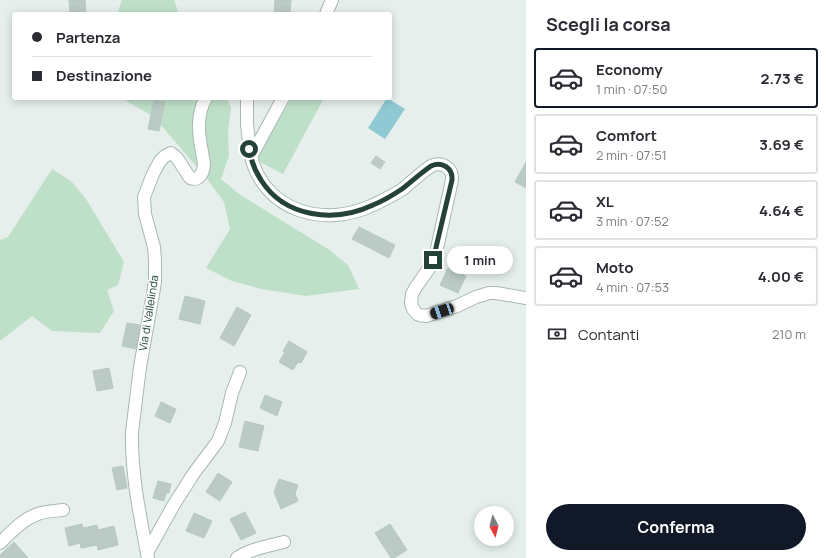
<!DOCTYPE html>
<html lang="it">
<head>
<meta charset="utf-8">
<style>
	:root { --surface:#fff; --page:#f7f7f7; --text:#2b2b33; --muted:#7c7c81; --line:#e1e1e2; --accent:#111827 }
	body { margin:0; font-family:Manrope,sans-serif; background:var(--page); color:var(--text); height:100vh; display:flex; flex-direction:column; font-size:15px; white-space:nowrap }
	* { box-sizing:border-box; margin:0 }
	p { font-size:13px; color:var(--muted) }
	.icon { flex:none; width:22px; height:22px; fill:none; stroke:currentColor; stroke-width:2; stroke-linecap:round; stroke-linejoin:round }
	.map { position:relative; flex:1; overflow:hidden }
	.drawer { display:flex; flex-direction:column; background:var(--surface); width:300px }
	.drawer>* { flex:none }
	.guide { position:absolute; left:12px; top:12px; width:380px; height:88px; border-radius:4px; box-shadow:0 2px 10px #0003; display:grid; align-content:center; height:88px; padding:0 20px; background:var(--surface) }
	.needle { width:26px; rotate:173deg }
	.tools { position:absolute; left:474px; top:506px; display:grid; gap:8px }
	.tools a { display:grid; place-items:center; width:40px; height:40px; border-radius:50%; background:var(--surface); box-shadow:0 2px 10px #0003; font-size:20px }
	.end { position:absolute; width:18px; height:18px; margin:-9px; border:5px solid #24423a; background:#fff; box-shadow:0 0 0 2px #fff }
	.from { border-radius:50% }
	.bubble { position:absolute; height:28px; border-radius:14px; background:var(--surface); box-shadow:0 2px 10px #0003; font-size:13px; font-weight:700; line-height:28px; text-align:center }
	.car { position:absolute; width:12px; height:24px; margin:-12px -6px; border-radius:5px; box-shadow:0 0 3px 1px #0007; background:linear-gradient(#222 24%,#8ab4d8 0 40%,#222 0 76%,#8ab4d8 0 86%,#222 0) }
	.guide b { display:flex; align-items:center; gap:14px; height:38px; font-size:15px }
	.guide b+b { border-top:1px solid var(--line) }
	.guide i { width:10px; height:10px; background:var(--text) }
	ul { padding:0; list-style:none }
	li { display:flex; align-items:center; gap:12px; height:60px; margin:0 8px 6px; padding:0 12px; border:2px solid var(--line); border-radius:4px }
	li div { flex:1 }
	li b { display:block; font-size:15px }
	li em { font-style:normal; font-weight:700 }
	li.on { border-color:var(--accent) }
	li>.icon { width:36px; height:36px; stroke-width:1.5 }
	h2 { padding:0 20px; font-size:18px; line-height:48px }
	.pay { display:flex; align-items:center; gap:10px; height:44px; padding:0 20px; font-size:15px }
	.pay p { margin-inline-start:auto }
	.cta { display:flex; gap:8px; margin-top:auto; padding:8px 20px }
	.cta a { flex:1; height:46px; border-radius:24px; background:var(--accent); color:#fff; font-size:16px; font-weight:700; line-height:46px; text-align:center }
	main { display:flex; flex:1; min-height:0 }
	.map>svg:first-child { display:block }
</style>
</head>
<body>
<main>
<div class="map">
<svg width="526" height="558" viewBox="0 0 526 558">
	<rect width="100%" height="100%" fill="#e6efeb"/>
	<path fill="#bfe0c8" d="M122,0H174L179,14H117Z
		M121,98H227L231,108L228,132L229,156L221,179L239,194L328,249L348,265L359,289L306,296L261,289L232,281L206,268L230,229L224,202L208,180L154,117Z
		M292,98H324L283,174L254,159Z
		M52,169L71,181L86,199L124,262L118,285L107,290L114,311L100,333L52,331L32,316L0,341V240L8,237Z"/>
	<path fill="#8ec9d4" d="M387,98L405,109L385,139L368,128Z"/>
	<path fill="#bbcac4" stroke="#b8c9c2" d="M69,0H85L86,14H70Z
		M275,0H291L290,14H274Z
		M154,100L165,102L159,131L148,129Z
		M376,156L385,162L380,169L371,163Z
		M526,162V188L515,182Z
		M359,227L395,245L389,258L352,239Z
		M448,268L466,276L458,293L440,285Z
		M185,296L205,301L200,324L179,319Z
		M237,307L251,315L234,346L220,338Z
		M127,323L140,325L136,349L122,346Z
		M289,341L307,352L301,363L298,362L293,370L279,362L285,352L283,351Z
		M109,368L113,388L97,391L93,371Z
		M265,395L282,402L277,416L260,408Z
		M161,402L176,409L170,423L155,416Z
		M245,421L264,426L258,451L239,447Z
		M123,466L127,488L117,490L112,468Z
		M218,473L232,482L220,501L206,492Z
		M279,479L298,485L295,494L298,501L281,509L274,492Z
		M158,481L171,484L169,493H166L164,501L153,498Z
		M245,512L256,533L241,540L230,519Z
		M194,513L212,521L204,538L186,531Z
		M82,524L83,528L97,525L98,530L114,526L118,545L98,550L97,545L81,548L80,543L69,546L65,528Z
		M390,524L407,550L394,558H391L375,533Z
		M14,542L28,558H0V555Z"/>
	<g fill="none" stroke-linecap="round" stroke-linejoin="round">
		<defs>
			<path id="minor" d="M326,14L332,0
				M247,98V125L251,157L283,98
				M251,157C265,212 325,228 373,205C383,200 394,195 403,189C412,181 421,173 431,166C442,161 453,168 452,180L436,253L430,267L416,287L412,294L411,303L413,309L417,314L419,315L426,316L457,306L476,297L489,293H496L526,298
				M0,543C11,532 23,519 38,514C46,511 55,511 63,510
				M147,553L173,506L194,473L218,441L225,423L232,393L240,372
				M148,558C140,516 131,474 132,432L140,367L153,294L155,282V260L154,247L145,214L144,197L153,174L160,161L165,156L171,153L177,158L190,178C200,182 204,171 204,163C200,141 194,118 206,98
				M237,558C250,549 268,546 284,542"/>
		</defs>
		<use href="#minor" stroke="#a8b8b2" stroke-width="14"/>
		<use href="#minor" stroke="#fff" stroke-width="12"/>
	</g>
	<g fill="none" stroke-linecap="round" stroke-linejoin="round">
		<path stroke="#24423a" stroke-width="5" d="M249,149C251,160 255,171 261,180C285,218 335,223 373,205C383,201 393,195 402,189C412,181 421,173 431,166C442,161 453,168 452,180L433,260"/>
	</g>
	<g text-anchor="middle" dominant-baseline="central" stroke-width="3" stroke-linejoin="round" paint-order="stroke">
		<g font-size="11" fill="#24423a" stroke="#f7fbf9">
			<text transform="translate(148 313) rotate(-81)">Via di Vallelinda</text>
		</g>
	</g>
</svg>
<div class="tools">
<a><svg class="needle" viewBox="-14 -14 28 28"><path d="M0-13l5 13h-10z" fill="#e53935"/><path d="M0 13l5-13h-10z" fill="#7c7c81"/></svg></a>
</div>
<i class="end from" style="left:249px;top:149px"></i>
<i class="end" style="left:433px;top:260px"></i>
<div class="bubble" style="left:447px;top:246px;width:66px">1 min</div>
<i class="car" style="left:442px;top:311px;rotate:252deg"></i>
<div class="guide">
<b><i class="from"></i>Partenza</b>
<b><i></i>Destinazione</b>
</div>
</div>
<section class="drawer">
<h2>Scegli la corsa</h2>
<ul>
<li class="on"><svg class="icon" aria-label="car" viewBox="0 0 24 24"><path d="M5 17H2v-5l4-1 3-4h7l3 4 3 1v5h-3M9 17h6M6 11h13"/><circle cx="7" cy="17" r="2"/><circle cx="17" cy="17" r="2"/></svg><div><b>Economy</b><p>1 min · 07:50</p></div><em>2.73 €</em></li>
<li><svg class="icon" aria-label="car" viewBox="0 0 24 24"><path d="M5 17H2v-5l4-1 3-4h7l3 4 3 1v5h-3M9 17h6M6 11h13"/><circle cx="7" cy="17" r="2"/><circle cx="17" cy="17" r="2"/></svg><div><b>Comfort</b><p>2 min · 07:51</p></div><em>3.69 €</em></li>
<li><svg class="icon" aria-label="car" viewBox="0 0 24 24"><path d="M5 17H2v-5l4-1 3-4h7l3 4 3 1v5h-3M9 17h6M6 11h13"/><circle cx="7" cy="17" r="2"/><circle cx="17" cy="17" r="2"/></svg><div><b>XL</b><p>3 min · 07:52</p></div><em>4.64 €</em></li>
<li><svg class="icon" aria-label="car" viewBox="0 0 24 24"><path d="M5 17H2v-5l4-1 3-4h7l3 4 3 1v5h-3M9 17h6M6 11h13"/><circle cx="7" cy="17" r="2"/><circle cx="17" cy="17" r="2"/></svg><div><b>Moto</b><p>4 min · 07:53</p></div><em>4.00 €</em></li>
</ul>
<div class="pay"><svg class="icon" aria-label="cash" viewBox="0 0 24 24"><path d="M3 7h18v10H3z"/><circle cx="12" cy="12" r="2"/></svg>Contanti<p>210 m</p></div>
<div class="cta"><a>Conferma</a></div>
</section>
</main>
</body>
</html>
